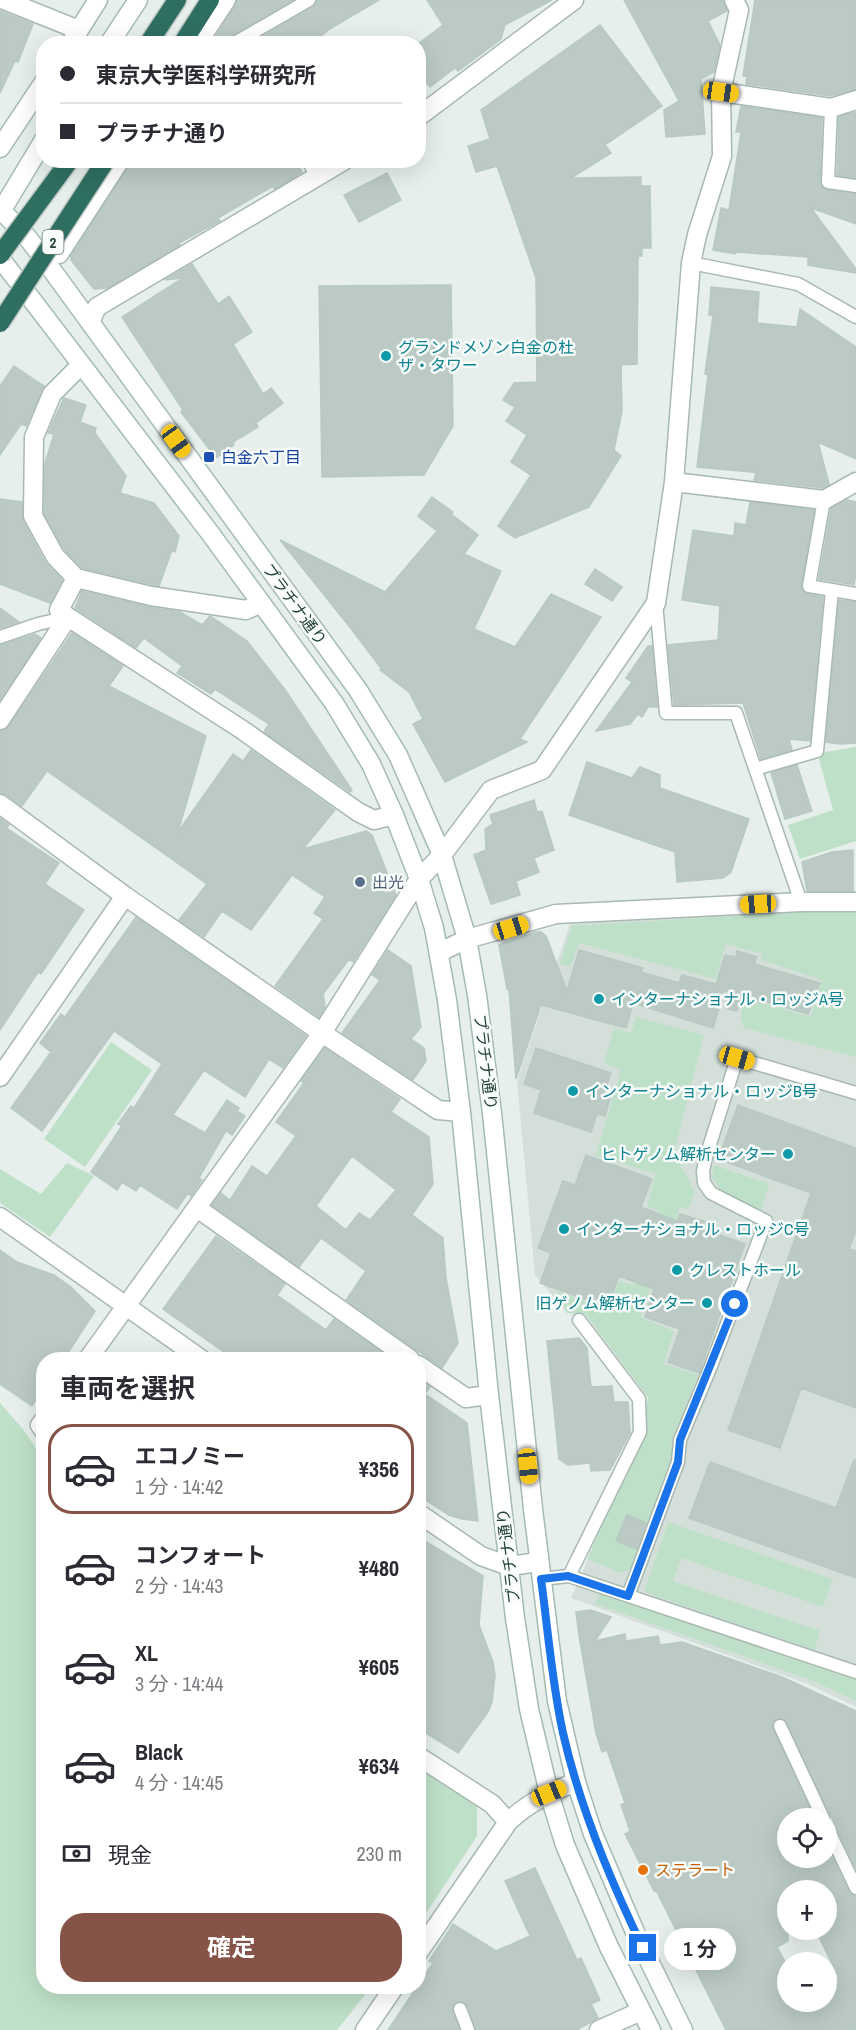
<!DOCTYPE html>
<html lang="ja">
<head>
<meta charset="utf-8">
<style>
	:root { --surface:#fff; --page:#f7f7f7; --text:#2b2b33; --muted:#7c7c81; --line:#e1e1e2; --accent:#855347 }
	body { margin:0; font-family:"Archivo Narrow","Noto Sans JP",sans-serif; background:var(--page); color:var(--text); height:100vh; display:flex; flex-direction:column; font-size:22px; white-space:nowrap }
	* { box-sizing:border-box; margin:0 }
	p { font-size:20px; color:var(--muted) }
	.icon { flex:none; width:33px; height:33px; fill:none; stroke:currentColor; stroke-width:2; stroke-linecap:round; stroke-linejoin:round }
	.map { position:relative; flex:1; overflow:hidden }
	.panel { position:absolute; left:36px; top:1352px; width:390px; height:642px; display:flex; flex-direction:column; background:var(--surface); border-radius:24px; box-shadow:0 6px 24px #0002 }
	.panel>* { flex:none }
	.top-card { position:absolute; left:36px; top:36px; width:390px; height:132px; border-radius:24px; box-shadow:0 6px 24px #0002; display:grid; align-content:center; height:132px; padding:0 24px; background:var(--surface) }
	.fabs { position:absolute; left:777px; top:1808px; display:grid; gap:12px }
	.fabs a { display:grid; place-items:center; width:60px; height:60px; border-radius:50%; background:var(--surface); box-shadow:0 6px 24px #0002; font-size:30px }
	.end { position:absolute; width:27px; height:27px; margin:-14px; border:8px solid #1a73e8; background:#fff; box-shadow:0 0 0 3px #fff }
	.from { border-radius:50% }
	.bubble { position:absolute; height:42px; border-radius:21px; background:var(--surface); box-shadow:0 6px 24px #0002; font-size:20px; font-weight:700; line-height:42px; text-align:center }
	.car { position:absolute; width:18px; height:36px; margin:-18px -9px; border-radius:8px; box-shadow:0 0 4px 2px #0007; background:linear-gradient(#f5c518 24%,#345 0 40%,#f5c518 0 76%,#345 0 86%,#f5c518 0) }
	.top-card b { display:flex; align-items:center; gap:21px; height:57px; font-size:22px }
	.top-card b+b { border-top:2px solid var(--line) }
	.top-card i { width:15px; height:15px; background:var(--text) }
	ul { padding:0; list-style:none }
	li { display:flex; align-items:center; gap:18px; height:90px; margin:0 12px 9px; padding:0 12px; border:3px solid transparent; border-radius:24px }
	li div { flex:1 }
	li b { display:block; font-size:22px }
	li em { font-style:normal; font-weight:700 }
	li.active { border-color:var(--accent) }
	li>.icon { width:54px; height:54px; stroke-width:1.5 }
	h2 { padding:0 24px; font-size:27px; line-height:72px }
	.pay { display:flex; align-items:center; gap:15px; height:66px; padding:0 24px; font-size:22px }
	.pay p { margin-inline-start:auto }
	.cta { display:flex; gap:12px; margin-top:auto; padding:12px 24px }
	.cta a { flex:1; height:69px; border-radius:24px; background:var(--accent); color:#fff; font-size:24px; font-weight:700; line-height:69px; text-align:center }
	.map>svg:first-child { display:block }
</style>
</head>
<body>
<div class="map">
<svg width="856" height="2030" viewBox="0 0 856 2030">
	<rect width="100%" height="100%" fill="#e6efeb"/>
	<path fill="#d4dfda" d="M844,906L856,907V1707L810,1685L571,1598L643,1435L648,1398L585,1314L567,1313L535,1275L517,1081L570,924Z"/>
	<path fill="#bfe0c8" d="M856,747V841L800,859L788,825L833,810L819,759L825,752Z
		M845,909L856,910V1057L744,1028L740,1016L745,998L811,1017L822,980L761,960L762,954L726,944L715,979L579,943L570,967L560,964L572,926Z
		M636,1017L704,1035L675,1149L682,1168L695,1192L688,1209L680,1207L640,1317L674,1331L664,1364L698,1375L671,1442L673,1460L631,1569L621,1573L587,1559L643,1435L648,1397L585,1314L567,1313L556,1290L608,1310L619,1281L633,1285L659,1211L647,1206L656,1174L596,1155L621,1070L604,1063L614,1028L631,1033Z
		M111,1042L152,1070L85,1167L44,1139Z
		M67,1163L94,1176L50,1237L0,1203V1169L41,1194Z
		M714,1165L769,1184L761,1210L722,1192L712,1178Z
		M0,1403L23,1429L43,1459L44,1986H372L337,2030H0Z
		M668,1522L833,1579L823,1607L681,1558L673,1581L820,1631L814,1650L644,1592Z
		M599,1594L856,1677V1701L814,1681L596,1604Z
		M419,1763L477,1801V1836L419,1924Z"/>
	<path fill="#bbcac4" stroke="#b8c9c2" stroke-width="1.5" fill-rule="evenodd" d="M237,0H293L229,37L225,44H211L235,6Z
		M317,0H379L328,30L312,44H250L313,7Z
		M427,0H552L505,25L501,39L458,71L455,68L430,87L418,72V44L443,25Z
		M624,0H723L727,11L708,21L720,45L714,72L701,79L705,134L666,137L664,110L679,101Z
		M755,0H856V89L830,96L746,84L747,76H743Z
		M0,11L33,24L18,62L15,61L0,93Z
		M600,25L662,106L605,145L611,153L571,178L641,177V186H650L651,248H642V256H638L637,364L621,365L622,411L614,450L621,456L589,507L515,538L498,526L531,475L511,462L527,435L506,421L515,407L503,400L514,383L537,382L536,278L497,166L476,172L468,146L490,139L481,110Z
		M741,106L822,118L820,185L827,190L856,194V224L811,208L856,269V273L808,265V257L736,252L735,254L713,250L721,208L729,210L741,132H736Z
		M856,112V178L837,175L839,117Z
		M131,160H295L302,172L275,189L273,186L218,218L220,221L179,243L180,245L108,288L94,289L71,260V256L129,166Z
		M387,173L401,200L359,222L344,195Z
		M192,264L218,304L229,296L252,332L233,344L263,394L271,388L283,403L256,423L258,427L233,442L234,445L216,458L181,412L183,410L122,317L183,278L165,280Z
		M451,285L453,426L424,475L322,477L319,286Z
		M711,287L759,292L757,323L797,327L800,309L856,347V459L818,442L829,484L822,488L754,480L756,473L752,472L697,467L708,375L705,374L713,315H709Z
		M14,366L44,386L26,426L21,424L0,455V386Z
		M64,398L86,405L80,422L96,428L95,433L126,476L120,493L154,503L179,536L175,552L172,550L159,586L82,568L64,549L44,513L45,463L54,434L48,433Z
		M432,497L453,512L451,514L478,535L464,554L501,571L474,629L515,647L551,594L601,617L520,739L527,742L445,782L413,724L423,719L409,692L380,670L381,668L349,626L280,540L385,592L437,531L418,516Z
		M0,499L22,502L23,521L45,562L62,580L50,603L0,584Z
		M847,500L856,502V572L854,585L819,579L831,509Z
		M750,502L814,510L801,588L807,594L823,597L810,741L789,739L792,750L761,759L743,703L674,705L668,645L718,640L720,606L682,600L693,530L734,536L735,523L746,525Z
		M595,569L622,587L612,601L585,584Z
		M82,591L148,607L180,612L202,625L210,616L247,641L286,691L352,790L350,792L264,732L269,724L215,689L211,694L177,673L182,666L144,638L136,648L75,608Z
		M839,600L856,602V743L840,744L826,742Z
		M0,608L19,622L0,628Z
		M72,633L123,666L109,686L206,736L178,832L233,754L243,761L251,750L335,810L303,849L366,831L372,835L396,895L353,962L349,959L323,994L325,1007L319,1017L275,986L323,919L314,913L325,897L292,875L251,930L222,911L204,937L179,920L207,884L47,771L22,806L7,795L0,793V731L9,726Z
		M35,634L41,638L0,700V645Z
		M648,646H652L657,707H648L642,717L638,714L630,724L596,731L632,682L626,678Z
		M587,762L632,778L640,767L660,775V788L749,819L731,872L723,878L677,882L675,852L569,815Z
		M797,765L812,811L785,819L771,773Z
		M534,800L537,812L542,811L554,850L534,858L539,872L516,881L520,895L491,904L474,855L486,850L485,829L493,824L490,815Z
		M0,818L9,825L6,828L59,863L45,884L84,910L41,974L38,972L0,1030Z
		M853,850V891H807L802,862L832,852Z
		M136,917L306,1036L283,1068L269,1059L245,1097L204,1070L173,1115L205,1133L227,1100L239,1108L237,1111L245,1116L232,1135L226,1131L199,1178L202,1180L191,1196L188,1193L177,1209L140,1185L136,1191L122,1182L117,1190L91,1172L122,1126L118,1124L131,1106L134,1108L162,1064L114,1031L42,1131L11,1108L51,1052L40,1043L61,1014L65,1017Z
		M535,932H541L546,936L567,991L579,950L643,968L641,972L679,983L682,975L716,984L725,955L736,957L737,951L757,957L754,964L820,983L808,1014L743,995L737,1011L728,1009L731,992L725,990L713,1028L633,1003L626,1028L541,1005L516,1079L509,990L507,989L499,945Z
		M388,950L411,966L421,1027L411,1039L424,1048L426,1061L413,1080L342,1033L380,980L372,975Z
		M325,1048L400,1099L391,1112L429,1137L433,1184L412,1215L443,1238L446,1278L458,1343L442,1368L346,1300L366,1271L321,1238L299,1267L212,1205L221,1193L230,1200L252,1166L267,1176L296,1136L276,1122L304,1083L301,1081ZM352,1156L396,1190L370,1220L359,1213L346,1230L316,1206Z
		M536,1048L611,1073L604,1093L611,1095L605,1116L597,1114L591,1132L534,1113L541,1090L524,1084Z
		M738,1105L856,1148V1230L849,1249L856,1251V1408L801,1388L780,1448L728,1430L811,1193L718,1159Z
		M586,1155L652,1179L641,1207L677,1221L680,1214L709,1223L706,1230L745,1244L699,1373L668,1362L680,1329L645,1317L654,1289L619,1276L608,1307L540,1283L551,1253L538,1248L563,1181L575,1185Z
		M216,1236L285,1284L277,1295L326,1330L334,1319L391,1359H234L163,1309Z
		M0,1250L17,1262L54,1275L71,1287L95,1311L64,1359H44V1389L32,1406L0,1384Z
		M579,1338L587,1348L591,1387L612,1386L614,1402H628L630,1433L610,1470L591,1471L590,1463L568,1465L559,1459L547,1341Z
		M418,1379L430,1387L425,1394L467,1423L478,1521L462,1519L449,1515L418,1495Z
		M854,1460H856V1578L689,1518L710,1462L836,1508Z
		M627,1515L646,1523L637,1549L616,1541Z
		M418,1537L483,1576L479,1625L493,1662L495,1675L492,1702L488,1712L458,1753L418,1728Z
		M590,1610L611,1617L595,1641L625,1634L626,1641L658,1636L660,1645L682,1642L782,1677L856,1711V1869L787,1723L784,1719L777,1718L772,1726L814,1818H788V1857H832L849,1892L856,1896V2030H726L656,1890L654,1891L625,1834L630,1831L621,1805L625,1803L607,1750L602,1752L596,1733L579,1636L576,1612ZM788,1890H826V1929H815L839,1978L826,1983V2001H788V1967L777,1947L788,1941Z
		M535,1868L577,1960L581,1958L600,2000L591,2004L598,2018L577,2030H476L468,2006L461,2001L454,2003L452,2008L459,2030H388L433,1963L429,1961L453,1924L496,1951L530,1936L505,1881Z"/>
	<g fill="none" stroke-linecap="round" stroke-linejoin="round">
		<defs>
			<path id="lane" d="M233,44L309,0
				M831,108L828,182L856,186
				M308,160L316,176
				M691,263L798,284L856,317
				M824,500L809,586L856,594
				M656,603L666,713H736L801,902
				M0,637L38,624L68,617
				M755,769L817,751L832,590
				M569,1576L640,1432L639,1399L579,1320
				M541,1579L569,1576L856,1672
				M628,1596L678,1462L680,1440L711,1366L766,1221L711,1193L704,1183L703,1171L706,1157L737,1058L856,1093
				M780,1726L823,1818
				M826,1825L856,1888
				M460,2009L468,2030"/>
			<path id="street" d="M4,0L79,30
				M197,44L226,0
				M721,92L831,108L856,100
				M418,117L574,0
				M59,254L120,160
				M92,325V318L97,307L345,160
				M81,365L52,394L34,437L33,516L55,556L76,578L151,596L246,610L261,603
				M674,482L824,500L856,482
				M76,578L59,610L68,617L241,729L358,812L374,820L394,815
				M0,720L68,617
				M0,804L125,896L322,1033L438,1110L461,1112
				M440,952L467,939L556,914L801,902H856
				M0,1077L125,896
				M197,1208L410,1359
				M0,1217L201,1359
				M88,1359L322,1033L419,879L442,855L491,790L542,770L656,603L674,482L691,263L697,235L722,156L721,92L739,10L734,0
				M418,1365L466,1398L489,1395
				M44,1420L40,1425L44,1431
				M418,1513L481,1556L509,1566L539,1562
				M418,1756L492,1804L508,1822
				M418,1953L508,1822C529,1802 549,1793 576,1782
				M365,2030L395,1986
				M599,2030L641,2011"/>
			<path id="secondary" d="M70,44L98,0
				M109,44L138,0
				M0,148L44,82
				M1,210L27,237L49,266L358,690L398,755L442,855L467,939L477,995L492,1113L533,1509L557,1701L576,1782L593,1834L635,1932L683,2030
				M0,213L44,140
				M0,258L210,533L334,703L371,764L394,815L419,879L434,928L447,1000L461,1112L489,1395L515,1618L529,1709L549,1793L565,1845L609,1947L651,2030"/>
			<path id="highway" d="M148,44L177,0
				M182,44L210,0"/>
		</defs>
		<use href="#lane" stroke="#a8b8b2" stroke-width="15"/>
		<use href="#street" stroke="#a8b8b2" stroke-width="21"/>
		<use href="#secondary" stroke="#a4bbb3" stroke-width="21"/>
		<use href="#highway" stroke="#c2cac8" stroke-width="21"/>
		<use href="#lane" stroke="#fff" stroke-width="12"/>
		<use href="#street" stroke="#fff" stroke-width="18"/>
		<use href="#secondary" stroke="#fff" stroke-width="18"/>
		<use href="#highway" stroke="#2f6f62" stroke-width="18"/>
		<defs>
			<path id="highway-bridge" d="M0,255L70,160
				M0,323L106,160"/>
		</defs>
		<use href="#highway-bridge" stroke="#c2cac8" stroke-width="21" stroke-linecap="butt"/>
		<use href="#highway-bridge" stroke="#2f6f62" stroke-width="18"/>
	</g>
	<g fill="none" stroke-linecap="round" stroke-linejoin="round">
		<path stroke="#1a73e8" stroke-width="8" d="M643,1948C610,1880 580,1808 563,1733C552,1683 548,1630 541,1579L568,1576L628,1596L678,1462L680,1440L735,1304"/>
	</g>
	<g fill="#0f9aa8" stroke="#f7fbf9" stroke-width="2">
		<circle cx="386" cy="356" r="6"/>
		<circle cx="599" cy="999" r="6"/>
		<circle cx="573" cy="1091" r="6"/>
		<circle cx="788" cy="1154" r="6"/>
		<circle cx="564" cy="1229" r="6"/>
		<circle cx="677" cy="1270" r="6"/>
		<circle cx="707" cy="1303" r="6"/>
	</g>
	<rect fill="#1a4fb4" stroke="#f7fbf9" stroke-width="2" x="203" y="451" width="12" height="12" rx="3"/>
	<circle fill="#5c6f8a" stroke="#f7fbf9" stroke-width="2" cx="360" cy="882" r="6"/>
	<circle fill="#e8710a" stroke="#f7fbf9" stroke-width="2" cx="643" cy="1870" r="6"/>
	<g text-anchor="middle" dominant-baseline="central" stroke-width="5" stroke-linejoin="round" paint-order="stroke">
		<rect fill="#f7fbf9" stroke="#637a73" stroke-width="1.5" x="42.5" y="230" width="21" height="24" rx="4.5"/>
		<g font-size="15" font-weight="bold" fill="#24423a">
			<text x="53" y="242">2</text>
		</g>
		<g font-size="16" fill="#0d838f" stroke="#f7fbf9" text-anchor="start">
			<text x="398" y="347">グランドメゾン白金の杜<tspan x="398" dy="18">ザ・タワー</tspan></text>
			<text x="611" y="999">インターナショナル・ロッジA号</text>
			<text x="585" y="1091">インターナショナル・ロッジB号</text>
			<text x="776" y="1154" text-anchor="end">ヒトゲノム解析センター</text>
			<text x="576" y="1229">インターナショナル・ロッジC号</text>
			<text x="689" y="1270">クレストホール</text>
			<text x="695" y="1303" text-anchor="end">旧ゲノム解析センター</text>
		</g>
		<g font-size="16" fill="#164399" stroke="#f7fbf9" text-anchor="start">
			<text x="221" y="457">白金六丁目</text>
		</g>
		<g font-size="16" fill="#24423a" stroke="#f7fbf9">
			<text transform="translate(295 604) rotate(54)">プラチナ通り</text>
			<text transform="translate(486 1062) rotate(83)">プラチナ通り</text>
			<text transform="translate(508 1556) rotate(-97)">プラチナ通り</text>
		</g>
		<g font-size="16" fill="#4e5e75" stroke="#f7fbf9" text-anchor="start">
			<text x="372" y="882">出光</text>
		</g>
		<g font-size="16" fill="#c56008" stroke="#f7fbf9" text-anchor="start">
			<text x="655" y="1870">ステラート</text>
		</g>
	</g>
</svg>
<div class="fabs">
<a><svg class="icon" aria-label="locate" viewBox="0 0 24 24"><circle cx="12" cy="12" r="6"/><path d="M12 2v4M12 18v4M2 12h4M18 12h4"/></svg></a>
<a>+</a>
<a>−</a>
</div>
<i class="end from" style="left:735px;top:1304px"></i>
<i class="end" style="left:643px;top:1948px"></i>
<div class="bubble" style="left:664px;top:1928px;width:72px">1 分</div>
<i class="car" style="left:721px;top:92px;rotate:98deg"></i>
<i class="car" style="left:176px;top:441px;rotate:144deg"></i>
<i class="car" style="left:758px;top:904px;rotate:267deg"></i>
<i class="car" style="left:511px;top:928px;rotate:73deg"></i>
<i class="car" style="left:737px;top:1058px;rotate:106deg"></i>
<i class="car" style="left:528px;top:1466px;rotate:174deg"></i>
<i class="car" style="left:549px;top:1793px;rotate:68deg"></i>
<div class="top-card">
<b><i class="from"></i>東京大学医科学研究所</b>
<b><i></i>プラチナ通り</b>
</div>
<section class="panel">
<h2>車両を選択</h2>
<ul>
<li class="active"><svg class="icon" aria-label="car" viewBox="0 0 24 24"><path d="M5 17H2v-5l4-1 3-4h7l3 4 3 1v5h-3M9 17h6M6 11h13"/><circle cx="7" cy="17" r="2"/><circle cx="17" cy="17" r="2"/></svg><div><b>エコノミー</b><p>1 分 · 14:42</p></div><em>¥356</em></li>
<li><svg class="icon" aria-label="car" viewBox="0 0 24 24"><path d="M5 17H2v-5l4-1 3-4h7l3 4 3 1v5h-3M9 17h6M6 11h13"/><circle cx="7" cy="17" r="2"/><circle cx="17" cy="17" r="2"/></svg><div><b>コンフォート</b><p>2 分 · 14:43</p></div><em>¥480</em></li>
<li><svg class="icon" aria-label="car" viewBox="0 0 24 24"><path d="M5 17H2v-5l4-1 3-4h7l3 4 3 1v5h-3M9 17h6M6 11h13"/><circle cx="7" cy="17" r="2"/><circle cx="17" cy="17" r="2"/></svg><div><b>XL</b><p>3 分 · 14:44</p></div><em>¥605</em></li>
<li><svg class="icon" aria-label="car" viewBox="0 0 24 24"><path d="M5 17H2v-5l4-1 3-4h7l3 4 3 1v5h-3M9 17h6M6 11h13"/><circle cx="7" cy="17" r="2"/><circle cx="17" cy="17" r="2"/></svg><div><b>Black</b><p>4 分 · 14:45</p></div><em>¥634</em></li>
</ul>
<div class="pay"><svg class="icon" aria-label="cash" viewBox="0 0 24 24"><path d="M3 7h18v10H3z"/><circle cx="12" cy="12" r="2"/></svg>現金<p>230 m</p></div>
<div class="cta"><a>確定</a></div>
</section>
</div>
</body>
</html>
